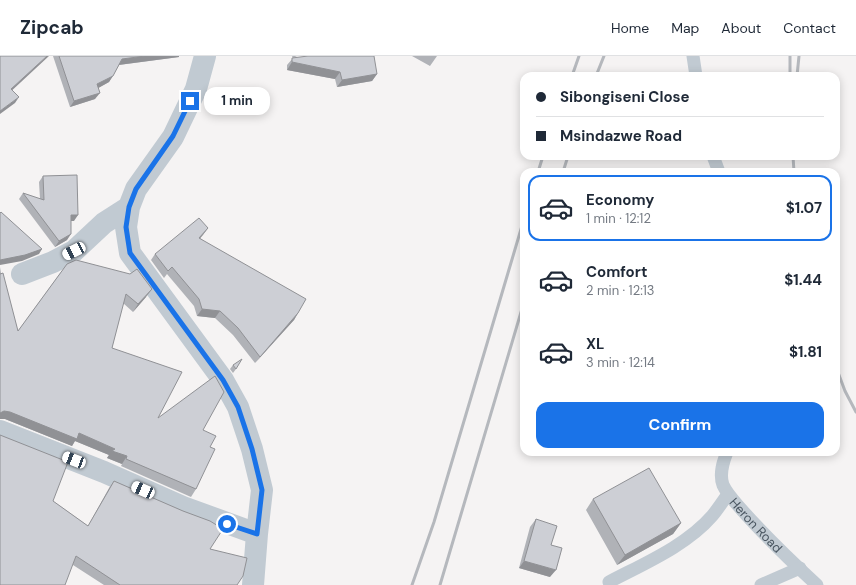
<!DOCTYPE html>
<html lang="en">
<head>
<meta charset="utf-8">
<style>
	:root { --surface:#fff; --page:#f6f6f7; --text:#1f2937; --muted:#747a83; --line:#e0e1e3; --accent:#1a73e8 }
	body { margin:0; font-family:"DM Sans",sans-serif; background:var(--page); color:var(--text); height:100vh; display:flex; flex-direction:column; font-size:15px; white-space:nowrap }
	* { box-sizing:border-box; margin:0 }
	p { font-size:13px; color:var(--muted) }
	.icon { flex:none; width:22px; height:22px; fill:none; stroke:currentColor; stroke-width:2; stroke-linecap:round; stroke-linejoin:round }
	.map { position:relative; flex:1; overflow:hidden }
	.side { position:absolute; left:520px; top:112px; width:320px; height:288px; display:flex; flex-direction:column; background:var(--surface); border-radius:12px; box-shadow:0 2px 10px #0003 }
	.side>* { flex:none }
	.banner { position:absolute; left:520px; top:16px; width:320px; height:88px; border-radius:12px; box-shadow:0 2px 10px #0003; display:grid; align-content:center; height:88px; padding:0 16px; background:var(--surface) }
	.end { position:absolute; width:18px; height:18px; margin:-9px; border:5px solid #1a73e8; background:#fff; box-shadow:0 0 0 2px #fff }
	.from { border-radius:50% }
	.bubble { position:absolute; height:28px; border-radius:12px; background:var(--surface); box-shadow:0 2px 10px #0003; font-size:13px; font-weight:700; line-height:28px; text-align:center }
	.car { position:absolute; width:12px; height:24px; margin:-12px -6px; border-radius:5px; box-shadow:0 0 3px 1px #0007; background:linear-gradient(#fff 24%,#345 0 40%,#fff 0 76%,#345 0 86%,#fff 0) }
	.banner b { display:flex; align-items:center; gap:14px; height:38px; font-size:15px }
	.banner b+b { border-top:1px solid var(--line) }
	.banner i { width:10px; height:10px; background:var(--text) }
	ul { padding:7px 0 0; list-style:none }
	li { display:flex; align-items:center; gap:12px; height:66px; margin:0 8px 6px; padding:0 8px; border:2px solid transparent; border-radius:12px }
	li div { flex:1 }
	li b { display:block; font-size:15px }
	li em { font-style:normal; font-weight:700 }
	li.on { border-color:var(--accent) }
	li>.icon { width:36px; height:36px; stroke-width:1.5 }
	.action { display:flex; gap:8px; margin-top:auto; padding:8px 16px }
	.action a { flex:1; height:46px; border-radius:12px; background:var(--accent); color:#fff; font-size:16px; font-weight:700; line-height:46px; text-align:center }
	header { display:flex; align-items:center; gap:24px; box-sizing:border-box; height:56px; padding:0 20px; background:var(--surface); border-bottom:1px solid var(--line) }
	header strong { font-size:19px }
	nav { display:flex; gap:22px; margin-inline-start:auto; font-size:14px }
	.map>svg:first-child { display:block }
</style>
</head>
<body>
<header>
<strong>Zipcab</strong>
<nav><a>Home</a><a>Map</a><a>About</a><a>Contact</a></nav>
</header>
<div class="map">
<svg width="856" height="529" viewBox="0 0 856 529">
	<rect width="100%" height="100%" fill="#f5f3f3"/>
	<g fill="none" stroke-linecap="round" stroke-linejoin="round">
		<g stroke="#c1cad2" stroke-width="13">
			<path d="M693,0L696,20"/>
			<path d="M713,100L719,116"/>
			<path id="s1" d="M727,396C723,406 719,418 723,429C727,438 735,446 741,453C765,480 791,505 817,529"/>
			<path d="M609,526C643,508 686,490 712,460C718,453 723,445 728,438"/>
			<path d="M761,529L800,512"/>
		</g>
		<path stroke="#c1cad2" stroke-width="22" d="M205,0L196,33L173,81L136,133L129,151L126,171L130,197L223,324L238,351L252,393L262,434L257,478L253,529
			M22,218L53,206L74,195L104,167L129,151
			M0,375L104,416L183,451L257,478"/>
		<path stroke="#b5b8bd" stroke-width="3" d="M572,20L579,0
			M596,20L604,0
			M790,20V0
			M797,20L799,0
			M793,100L794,116
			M538,116L543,100
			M563,116L568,100
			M836,311L845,335L856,356
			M412,529L434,466L524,163
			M440,529L524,246"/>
	</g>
	<path fill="#b0b2b7" d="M53,0H179V1L119,9L109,26L98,32L95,43L70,51Z
		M292,0H297L293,2L377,18L372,25L337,31L335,23L287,14V9L293,2Z
		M412,0H437L430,10Z
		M43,120L74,165H71L67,184L55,191L19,143L23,137L40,143L39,126Z
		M208,172L200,182L298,257L294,264L255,307L233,279L215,262L197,260L194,250L167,218L164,222L151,204L155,198Z
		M67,208L146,241L133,256L123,247L112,292L158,362L203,374L210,391L196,433L191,441L121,410L122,408L107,402L109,399L75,385L72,390L5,363H0V211L1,217L18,275Z
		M233,309L236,313L233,317L230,313Z
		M114,425L210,493L237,529H104L73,509L53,445L88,470L109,432Z
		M593,443L681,467L673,478L617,509L586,454Z
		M536,463L550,521L519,512L530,471Z"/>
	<path fill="#909195" d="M47,0H49L7,39L11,33Z
		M145,0H179V1L118,9L122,3Z
		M292,6L340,16L335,23L287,14Z
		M377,18L372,25L337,31L342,24Z
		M113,20L109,26L93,35L97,28Z
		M100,37L95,43L70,51L74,45Z
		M19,41L15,47L0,58V55Z
		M71,159H78L74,165H67Z
		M208,172L203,179L195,188L199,182Z
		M71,178L67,184L55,191L59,185Z
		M42,193L39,198L22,205L0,209V204Z
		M152,233L146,241L133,256L138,248Z
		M202,253L220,255L215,262L197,260Z
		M298,257L294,264L255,307L260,301Z
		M4,355L10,356L79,377L115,393L127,400L122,408L107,402L109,399L75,385L72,390L5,363H0V357Z
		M681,467L673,478L617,509L625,499Z
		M524,505L556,514L550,521L519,512Z"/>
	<path fill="#cdcfd5" stroke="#909195" d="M0,0H47L11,33L19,41L0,55Z
		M59,0H145L122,3L113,20L97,28L100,37L74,45Z
		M308,0H374L377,18L342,24L340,16L292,6V2Z
		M77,119L78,159H71V178L59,185L23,137L44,144L43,120Z
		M1,156L42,193L25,199L0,204V157Z
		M199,162L208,172L199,182L306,243L298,257L260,301L238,272L220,255L202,253L199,243L172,211L168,215L155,198Z
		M76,204L130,218L137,213L152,233L138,248L126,238L112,292L182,316L158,362L215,320L224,336L203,374L216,380L210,391L215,393L196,433L126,403L127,400L112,395L115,393L79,377L77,383L10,356L4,355L0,357V218L3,217L18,275L67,208Z
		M242,303L236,313L233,309Z
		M0,379L68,406L53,445L88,470L114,425L183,455L210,465L223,473L210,493L247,502L243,520L237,529H120L76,500L65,529H0Z
		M649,412L681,467L625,499L593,443Z
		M536,463L557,470L551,489L562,492L556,514L524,505Z"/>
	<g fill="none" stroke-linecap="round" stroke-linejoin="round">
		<path stroke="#1a73e8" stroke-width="5" d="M190,45L173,80L136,133L129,151L126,171L130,197L223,324L238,351L252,393L262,434L257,478L227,468"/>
	</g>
	<g text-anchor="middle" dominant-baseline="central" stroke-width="4" stroke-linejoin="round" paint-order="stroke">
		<g font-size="13" fill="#4a5661" stroke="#fff">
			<text stroke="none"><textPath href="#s1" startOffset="86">Heron Road</textPath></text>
		</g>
	</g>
</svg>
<i class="end from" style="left:227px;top:468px"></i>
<i class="end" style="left:190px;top:45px"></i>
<div class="bubble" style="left:204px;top:31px;width:66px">1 min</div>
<i class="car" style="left:74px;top:195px;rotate:243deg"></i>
<i class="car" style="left:74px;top:404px;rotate:291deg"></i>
<i class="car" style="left:143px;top:434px;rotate:294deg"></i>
<div class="banner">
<b><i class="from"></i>Sibongiseni Close</b>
<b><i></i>Msindazwe Road</b>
</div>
<section class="side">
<ul>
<li class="on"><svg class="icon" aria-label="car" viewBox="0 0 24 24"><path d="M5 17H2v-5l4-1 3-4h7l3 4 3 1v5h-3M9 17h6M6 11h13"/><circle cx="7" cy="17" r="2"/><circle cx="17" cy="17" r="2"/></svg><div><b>Economy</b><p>1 min · 12:12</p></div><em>$1.07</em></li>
<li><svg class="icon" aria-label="car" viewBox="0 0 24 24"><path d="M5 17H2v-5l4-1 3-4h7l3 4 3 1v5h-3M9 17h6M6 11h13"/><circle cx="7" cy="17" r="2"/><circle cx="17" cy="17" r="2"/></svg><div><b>Comfort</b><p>2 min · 12:13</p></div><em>$1.44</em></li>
<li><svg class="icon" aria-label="car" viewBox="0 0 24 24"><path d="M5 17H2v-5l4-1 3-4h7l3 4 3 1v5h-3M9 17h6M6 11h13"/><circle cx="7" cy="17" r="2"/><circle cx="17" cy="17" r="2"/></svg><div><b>XL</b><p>3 min · 12:14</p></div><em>$1.81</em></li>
</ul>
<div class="action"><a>Confirm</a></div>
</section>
</div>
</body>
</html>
